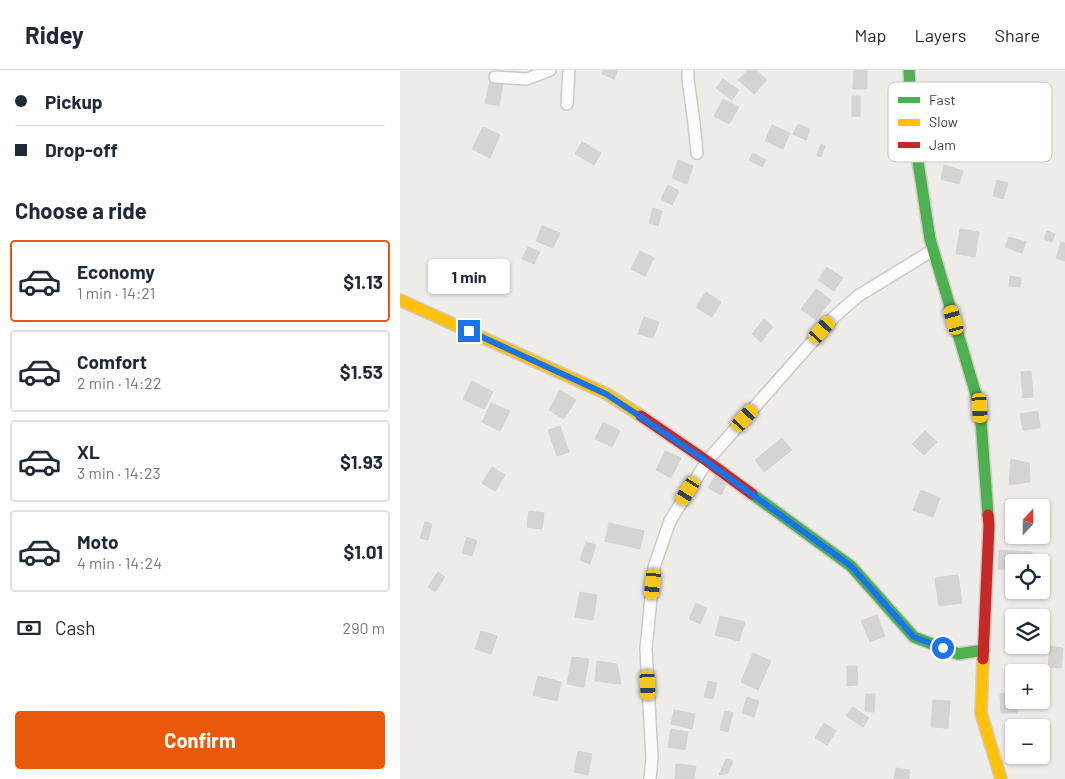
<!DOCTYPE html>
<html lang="en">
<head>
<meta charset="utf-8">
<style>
	:root { --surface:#fff; --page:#f6f6f7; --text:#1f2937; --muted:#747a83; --line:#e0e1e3; --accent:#ea580c }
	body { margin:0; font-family:Barlow,sans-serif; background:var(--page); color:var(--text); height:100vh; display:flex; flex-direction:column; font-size:19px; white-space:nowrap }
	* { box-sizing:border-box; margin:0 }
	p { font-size:16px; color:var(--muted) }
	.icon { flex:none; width:28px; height:28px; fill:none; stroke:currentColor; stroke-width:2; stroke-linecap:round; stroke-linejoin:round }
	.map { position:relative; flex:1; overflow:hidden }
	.panel { display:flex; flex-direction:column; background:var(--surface); width:400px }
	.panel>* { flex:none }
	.hud { display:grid; align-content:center; height:110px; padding:0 15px; background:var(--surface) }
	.needle { width:32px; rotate:21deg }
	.buttons { position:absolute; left:605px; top:429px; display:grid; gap:10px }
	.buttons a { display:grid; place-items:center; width:45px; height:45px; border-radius:5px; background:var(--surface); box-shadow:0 1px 4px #0004; font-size:25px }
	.end { position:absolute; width:22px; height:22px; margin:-11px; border:6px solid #1a73e8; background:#fff; box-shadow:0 0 0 2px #fff }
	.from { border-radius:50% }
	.bubble { position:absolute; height:35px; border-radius:5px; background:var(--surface); box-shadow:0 1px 4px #0004; font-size:16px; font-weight:700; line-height:35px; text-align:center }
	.car { position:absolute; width:15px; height:30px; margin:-15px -8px; border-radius:6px; box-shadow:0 0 4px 1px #0007; background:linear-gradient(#f5c518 24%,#345 0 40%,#f5c518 0 76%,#345 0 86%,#f5c518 0) }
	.hud b { display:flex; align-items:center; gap:18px; height:48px; font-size:19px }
	.hud b+b { border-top:1px solid var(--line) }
	.hud i { width:12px; height:12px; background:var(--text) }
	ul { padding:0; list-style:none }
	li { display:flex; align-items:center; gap:15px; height:82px; margin:0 10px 8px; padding:0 5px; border:2px solid var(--line); border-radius:5px }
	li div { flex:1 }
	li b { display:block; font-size:19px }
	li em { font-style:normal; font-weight:700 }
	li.active { border-color:var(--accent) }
	li>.icon { width:45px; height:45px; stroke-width:1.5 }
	h2 { padding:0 15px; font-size:22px; line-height:60px }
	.pay { display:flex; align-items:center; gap:12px; height:55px; padding:0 15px; font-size:19px }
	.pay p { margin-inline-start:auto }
	.primary-button { display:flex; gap:10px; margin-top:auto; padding:10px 15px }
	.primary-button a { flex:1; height:58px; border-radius:5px; background:var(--accent); color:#fff; font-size:20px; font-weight:700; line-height:58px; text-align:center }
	header { display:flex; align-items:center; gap:30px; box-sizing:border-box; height:70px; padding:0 25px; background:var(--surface); border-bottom:1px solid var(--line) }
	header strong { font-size:24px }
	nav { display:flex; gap:28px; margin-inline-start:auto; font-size:18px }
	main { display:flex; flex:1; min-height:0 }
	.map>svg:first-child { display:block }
</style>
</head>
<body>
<header>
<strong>Ridey</strong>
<nav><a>Map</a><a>Layers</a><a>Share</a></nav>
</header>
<main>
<section class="panel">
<div class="hud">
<b><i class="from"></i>Pickup</b>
<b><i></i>Drop-off</b>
</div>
<h2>Choose a ride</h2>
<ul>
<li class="active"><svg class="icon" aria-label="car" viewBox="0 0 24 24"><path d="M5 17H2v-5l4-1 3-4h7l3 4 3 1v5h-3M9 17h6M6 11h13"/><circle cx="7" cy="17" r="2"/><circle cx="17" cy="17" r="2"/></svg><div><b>Economy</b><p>1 min · 14:21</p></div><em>$1.13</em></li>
<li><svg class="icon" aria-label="car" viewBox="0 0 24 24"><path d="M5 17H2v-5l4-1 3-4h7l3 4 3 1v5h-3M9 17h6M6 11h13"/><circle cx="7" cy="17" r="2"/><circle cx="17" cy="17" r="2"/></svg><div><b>Comfort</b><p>2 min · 14:22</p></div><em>$1.53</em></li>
<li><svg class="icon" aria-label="car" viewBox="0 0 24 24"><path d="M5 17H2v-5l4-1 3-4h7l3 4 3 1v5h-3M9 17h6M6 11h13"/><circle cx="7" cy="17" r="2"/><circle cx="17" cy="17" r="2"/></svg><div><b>XL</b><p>3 min · 14:23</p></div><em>$1.93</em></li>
<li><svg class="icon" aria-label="car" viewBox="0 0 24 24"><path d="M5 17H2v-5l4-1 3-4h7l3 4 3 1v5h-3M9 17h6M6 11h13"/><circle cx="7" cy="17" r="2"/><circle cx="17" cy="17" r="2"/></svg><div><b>Moto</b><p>4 min · 14:24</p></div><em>$1.01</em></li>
</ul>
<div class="pay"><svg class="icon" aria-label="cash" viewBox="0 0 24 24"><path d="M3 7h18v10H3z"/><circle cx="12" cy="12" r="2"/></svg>Cash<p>290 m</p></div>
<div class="primary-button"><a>Confirm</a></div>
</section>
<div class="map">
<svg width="665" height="709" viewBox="0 0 665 709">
	<rect width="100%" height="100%" fill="#eeece9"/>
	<path fill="#d6d3d0" stroke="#d6d3cf" d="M204,0H218L214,9L202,4Z
		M348,0H356L367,10L354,24L338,10Z
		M454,0H467V19H453Z
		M323,9L339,20L332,30L316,18Z
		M90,11L103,14L99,36L85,33Z
		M452,26H460V46H452Z
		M323,29L339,37L329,54L314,46Z
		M398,54L410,59L406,70L393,64Z
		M372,55L390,63L383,79L365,71Z
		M83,57L100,65L90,88L72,79Z
		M182,72L201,83L194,95L175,84Z
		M421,74L425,76L421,87L417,85Z
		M353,83L366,90L362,97L349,90Z
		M278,90L293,96L287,114L272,108Z
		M544,95L563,101L559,114L541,109Z
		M597,110L608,113L603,129L593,126Z
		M268,115L279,121L272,135L261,129Z
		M253,138L262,141L258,156L249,153Z
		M142,156L160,163L153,178L136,171Z
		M560,159L579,162L575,187L556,184Z
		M647,161L655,164L652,172L644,169Z
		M609,167L626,172L622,183L605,177Z
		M661,172L665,173V191L656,188Z
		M128,177L140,182L134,194L122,189Z
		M240,181L254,188L245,206L231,199Z
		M427,197L443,208L434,221L418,210Z
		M610,206L621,208L620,217L609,216Z
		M416,219L431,230L416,250L401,239Z
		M306,222L321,232L312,247L296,237Z
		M244,247L259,252L253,268L238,264Z
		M364,249L373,257L361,272L352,264Z
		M631,301L633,327L623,328L621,302Z
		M72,311L93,322L84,339L63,329Z
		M160,320L176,330L164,349L149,340Z
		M91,333L110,341L100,361L82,352Z
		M638,341L640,358L623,360L620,344Z
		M203,352L220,361L212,377L195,369Z
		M160,356L169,382L157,386L148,360Z
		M525,361L537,372L524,385L512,374Z
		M382,368L392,380L364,402L355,390Z
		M265,381L281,388L271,408L256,400Z
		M611,389L629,393L630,412L609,415Z
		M92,397L105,405L95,421L82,413Z
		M316,404L328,411L321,425L308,418Z
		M521,420L540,428L533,447L513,440Z
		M607,429L635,430V438H614V450H607Z
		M129,441L144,443L142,459L127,457Z
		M25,452L32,454L28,470L20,468Z
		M209,453L244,461L240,479L205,471Z
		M67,467L77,471L72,486L62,483Z
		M186,472L196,475L190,494L180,490Z
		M599,480L632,482V492H614V500L598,499Z
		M38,502L45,507L35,522L28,517Z
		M558,505L562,533L539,536L535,508Z
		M180,522L197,525L193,550L175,547Z
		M296,533L307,538L300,554L289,549Z
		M477,545L485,566L470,572L461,551Z
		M320,546L345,552L339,571L315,565Z
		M81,561L97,566L91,584L75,579Z
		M650,576L663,578L661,598L648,597Z
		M353,583L371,591L358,620L341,612Z
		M172,587L189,589L184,617L167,614Z
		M197,591L217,594L221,614L195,611Z
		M447,596H457L458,615L447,616Z
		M138,606L161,612L157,631L133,625Z
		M308,611L317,613L313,629L304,627Z
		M614,623V630H617V643H601L600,624Z
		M466,624H475L474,642L465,641Z
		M347,627L359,631L354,647L342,643Z
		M533,630L550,631L548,658L531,657Z
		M453,637L469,648L463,657L446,646Z
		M274,640L295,644L292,659L271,654Z
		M325,641L333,643L328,662L320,660Z
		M424,653L436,661L427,675L415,668Z
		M271,659L288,662L285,680L268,677Z
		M178,681L192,684L188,705L174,702Z
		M326,689L333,691L328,703L319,705Z
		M276,694L296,696L294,709H275Z
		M496,698L510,700L509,709H494Z"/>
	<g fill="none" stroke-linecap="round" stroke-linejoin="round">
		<defs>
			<path id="street" d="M288,0V9L294,53L297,83
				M95,7L127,9L150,0
				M167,34L169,0
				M250,709L252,688L246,579L254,497L270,451L307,391L435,246L458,226L533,180"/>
			<path id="fast" d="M509,0L512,53L530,169L580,338L588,445
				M352,424L451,496L514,567L558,584L584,580"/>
			<path id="slow" d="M0,230L207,324L241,346
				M583,589L581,643L601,709"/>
			<path id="jam" d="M241,346L307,391L352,424
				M583,589L589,455L588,445"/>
		</defs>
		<use href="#street" stroke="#cccac6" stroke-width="14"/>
		<use href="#fast" stroke="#cfcbc3" stroke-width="14"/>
		<use href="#slow" stroke="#cfcbc3" stroke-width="14"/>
		<use href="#jam" stroke="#cfcbc3" stroke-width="14"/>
		<use href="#street" stroke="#fcfcfc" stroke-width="11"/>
		<use href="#fast" stroke="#4caf50" stroke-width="11"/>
		<use href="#slow" stroke="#ffc107" stroke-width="11"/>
		<use href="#jam" stroke="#c62828" stroke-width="11"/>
	</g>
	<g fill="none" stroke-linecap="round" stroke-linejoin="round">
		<path stroke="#1a73e8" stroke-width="6" d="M69,261L206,324L235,343L306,391L451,496L514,567L543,578"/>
	</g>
	<rect x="488" y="12" width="164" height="80" rx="8" fill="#fff" stroke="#c7c5c3" stroke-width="1"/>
	<rect x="498" y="27" width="22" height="6" fill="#4caf50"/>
	<rect x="498" y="49" width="22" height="7" fill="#ffc107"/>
	<rect x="498" y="72" width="22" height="6" fill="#c62828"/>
	<g font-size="14" fill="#433d36">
		<text x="529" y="35">Fast</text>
		<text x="529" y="57">Slow</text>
		<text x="529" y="80">Jam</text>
	</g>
</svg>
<div class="buttons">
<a><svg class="needle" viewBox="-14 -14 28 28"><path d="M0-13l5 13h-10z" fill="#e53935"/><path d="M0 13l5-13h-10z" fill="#747a83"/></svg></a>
<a><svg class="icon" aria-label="locate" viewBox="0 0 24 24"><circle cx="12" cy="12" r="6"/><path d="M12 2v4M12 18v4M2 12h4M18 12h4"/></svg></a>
<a><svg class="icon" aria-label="layers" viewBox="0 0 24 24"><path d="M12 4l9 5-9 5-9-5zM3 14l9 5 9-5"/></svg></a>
<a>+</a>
<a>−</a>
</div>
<i class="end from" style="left:543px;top:578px"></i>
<i class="end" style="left:69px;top:261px"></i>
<div class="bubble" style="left:28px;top:189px;width:82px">1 min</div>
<i class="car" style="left:554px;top:250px;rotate:344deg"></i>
<i class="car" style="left:422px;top:260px;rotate:42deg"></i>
<i class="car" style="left:580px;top:338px;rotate:176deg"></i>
<i class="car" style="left:345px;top:348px;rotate:42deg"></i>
<i class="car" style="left:288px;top:421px;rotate:212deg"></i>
<i class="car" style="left:253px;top:514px;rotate:186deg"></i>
<i class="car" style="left:248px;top:615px;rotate:177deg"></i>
</div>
</main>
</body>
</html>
